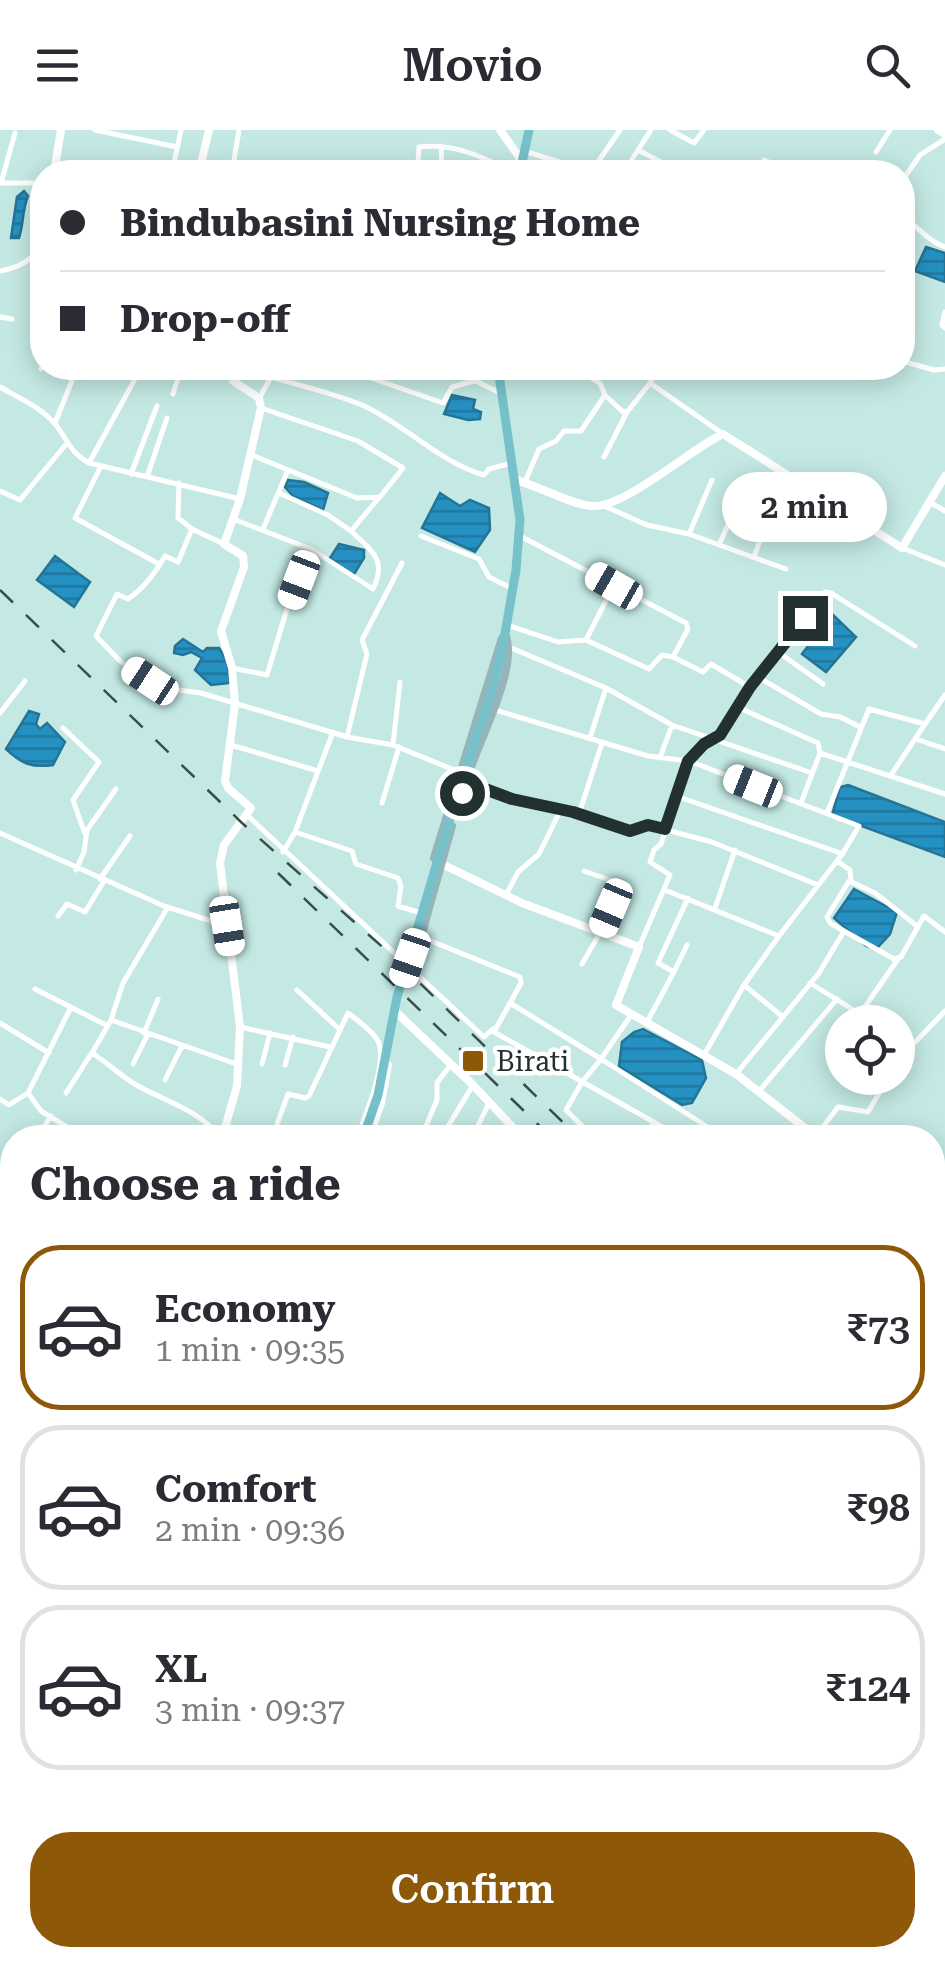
<!DOCTYPE html>
<html lang="en">
<head>
<meta charset="utf-8">
<style>
	:root { --surface:#fff; --page:#f7f7f7; --text:#2b2b33; --muted:#7c7c81; --line:#e1e1e2; --accent:#8d5908 }
	body { margin:0; font-family:"Roboto Serif",serif; background:var(--page); color:var(--text); height:100vh; display:flex; flex-direction:column; font-size:38px; white-space:nowrap }
	* { box-sizing:border-box; margin:0 }
	p { font-size:32px; color:var(--muted) }
	.icon { flex:none; width:55px; height:55px; fill:none; stroke:currentColor; stroke-width:2; stroke-linecap:round; stroke-linejoin:round }
	.map { position:relative; flex:1; overflow:hidden }
	.sheet { position:absolute; left:0px; top:995px; width:945px; height:842px; display:flex; flex-direction:column; background:var(--surface); border-radius:40px 40px 0 0; box-shadow:0 5px 25px #0003 }
	.sheet>* { flex:none }
	.banner { position:absolute; left:30px; top:30px; width:885px; height:220px; border-radius:40px; box-shadow:0 5px 25px #0003; display:grid; align-content:center; height:220px; padding:0 30px; background:var(--surface) }
	.tools { position:absolute; left:825px; top:875px; display:grid; gap:20px }
	.tools a { display:grid; place-items:center; width:90px; height:90px; border-radius:50%; background:var(--surface); box-shadow:0 5px 25px #0003; font-size:50px }
	.end { position:absolute; width:45px; height:45px; margin:-22px; border:12px solid #22312f; background:#fff; box-shadow:0 0 0 5px #fff }
	.from { border-radius:50% }
	.bubble { position:absolute; height:70px; border-radius:35px; background:var(--surface); box-shadow:0 5px 25px #0003; font-size:32px; font-weight:600; line-height:70px; text-align:center }
	.car { position:absolute; width:30px; height:60px; margin:-30px -15px; border-radius:12px; box-shadow:0 0 8px 2px #0007; background:linear-gradient(#fff 24%,#345 0 40%,#fff 0 76%,#345 0 86%,#fff 0) }
	.banner b { display:flex; align-items:center; gap:35px; height:95px; font-size:38px }
	.banner b+b { border-top:2px solid var(--line) }
	.banner i { width:25px; height:25px; background:var(--text) }
	ul { padding:0; list-style:none }
	li { display:flex; align-items:center; gap:30px; height:165px; margin:0 20px 15px; padding:0 10px; border:5px solid var(--line); border-radius:40px }
	li div { flex:1 }
	li b { display:block; font-size:38px }
	li em { font-style:normal; font-weight:600 }
	li.on { border-color:var(--accent) }
	li>.icon { width:90px; height:90px; stroke-width:1.5 }
	h2 { padding:0 30px; font-size:45px; line-height:120px }
	.action { display:flex; gap:20px; margin-top:auto; padding:20px 30px }
	.action a { flex:1; height:115px; border-radius:40px; background:var(--accent); color:#fff; font-size:40px; font-weight:600; line-height:115px; text-align:center }
	header { display:flex; justify-content:space-between; align-items:center; height:130px; padding:0 30px; background:var(--surface); font-size:45px; font-weight:600 }
	.map>svg:first-child { display:block }
</style>
</head>
<body>
<header><svg class="icon" aria-label="menu" viewBox="0 0 24 24"><path d="M4 6h16M4 12h16M4 18h16"/></svg>Movio<svg class="icon" aria-label="search" viewBox="0 0 24 24"><circle cx="10" cy="10" r="6"/><path d="M15 15l6 6"/></svg></header>
<div class="map">
<svg width="945" height="1836" viewBox="0 0 945 1836">
	<defs>
		<pattern id="water-rules" width="6" height="5" patternUnits="userSpaceOnUse" patternTransform="scale(2.5)"><rect width="6" height="5" fill="#2591c2"/><path d="M0 2.5h6" fill="none" stroke="#20779e"/></pattern>
	</defs>
	<rect width="100%" height="100%" fill="#c4e9e4"/>
	<path fill="url(#water-rules)" stroke="#247496" stroke-width="2.5" d="M24,61L28,66C22,80 24,93 19,108H11L17,67Z
		M926,117L945,123V152L915,141Z
		M452,265L475,270L473,279L481,282L480,289L468,290L444,284Z
		M288,350L304,352L328,363L323,380L293,366L285,357Z
		M440,363L460,376L470,370L489,378L490,400L475,422L422,398Z
		M339,414L364,420V428L353,446L330,428Z
		M55,426L90,452L74,477L37,450Z
		M832,484L856,507L826,542L802,524Z
		M183,509L203,522L207,518H219L227,531L230,553L211,555L195,540L202,528L191,522L183,525L174,523L175,516Z
		M29,581L39,584L36,594L40,599L47,593L65,612L53,635C32,638 22,634 6,619Z
		M848,655L945,692V727L832,685L840,657Z
		M854,759L897,782L890,804L876,819L866,816L834,788Z
		M643,899L702,930L706,948L692,973L682,975L619,936L622,912L634,902Z"/>
	<g fill="none" stroke-linecap="round" stroke-linejoin="round">
		<path stroke="#247496" stroke-width="2.5" d="M6,1685L12,1715
			M188,1825L195,1836"/>
		<path stroke="#fff" stroke-width="5" d="M95,0L177,17
			M670,0L694,13L704,0
			M441,16L442,42
			M638,20L651,0
			M524,21L591,42L620,0
			M876,22L890,0
			M764,30L792,42
			M374,40L418,32L419,17C456,13 481,27 514,42
			M81,42L83,35L87,34L154,42
			M172,42L181,0
			M232,42L239,0
			M314,42L325,40
			M624,42L638,20L680,42
			M902,51L920,25L945,9
			M0,53H42
			M1,53L15,3
			M902,85C917,96 928,111 945,117
			M0,141C17,138 34,131 41,113
			M945,182L942,195L945,198
			M0,187L12,189
			M902,231L934,240L945,239
			M472,238L470,248L502,264
			M517,238H519
			M41,239L42,236
			M579,241L600,253L605,265L623,282L628,281L650,253L723,304
			M371,248L443,273L452,257L474,251
			M650,253L658,238
			M0,257C19,268 42,278 56,295C68,311 71,323 89,333L240,369
			M173,264L181,238
			M260,267L271,247C301,256 333,263 362,275C405,294 440,333 484,345L489,339L512,333
			M55,293L77,238
			M249,324L357,368L380,367L403,338L358,311L261,278
			M604,327L626,284
			M89,333L141,238
			M100,338L75,388L159,434
			M131,344L157,276
			M147,347L167,288
			M525,352L539,319L556,311L564,301H581L605,265
			M179,353L178,388L192,399
			M0,361L20,370L67,313
			M279,363L328,385L351,401L378,369
			M931,373L945,381
			M602,375L647,395L689,404L786,439
			M233,389L311,419L373,459C387,430 373,422 351,401
			M263,399L288,340
			M689,404L712,350
			M421,406L479,429L489,447L513,459
			M520,406L686,493L688,499L673,527L703,542L711,534L750,557
			M224,414L192,399L178,432L165,426C155,443 145,457 128,469L117,464L96,506L120,531L162,558L201,563L347,607L393,615L459,642
			M719,415L739,370
			M902,418L945,435
			M754,427L769,386
			M614,455L586,510L649,539L662,525L673,527
			M507,495L558,512L586,510
			M509,517L606,558L672,595L812,643
			M778,522L823,554
			M232,538L267,545L286,482L311,419
			M758,547L821,584L840,587L860,597
			M737,577L818,613L820,623
			M495,580L648,626L689,631L859,696L843,723L779,806L665,760
			M0,583L25,551
			M925,594L945,565
			M63,598L99,632L73,670L85,704
			M347,607L367,524L362,510L402,433
			M590,608L606,558
			M916,609L945,619
			M231,615L318,641
			M393,615L400,552
			M660,628L672,595
			M466,652L512,669L573,683L630,701L651,696L712,712L818,755
			M676,666L843,724
			M382,673L399,617
			M801,673L820,623L945,664
			M827,683L869,579L925,594L891,645
			M579,684L602,613
			M247,685L484,907L493,899
			M295,702L352,721L356,734L398,748L401,756L398,776L418,782
			M0,703L164,776L227,796
			M283,722L295,702L333,602
			M837,731L850,740L851,750
			M76,740L84,722L87,700L116,659
			M100,749L130,706
			M506,765L518,742L539,724L560,681
			M168,777L123,853L111,890L92,923C108,933 122,947 138,956C167,972 199,980 221,1008
			M715,778L735,720
			M58,786L67,774L85,782L104,751
			M844,801L894,829L901,827L924,786L945,802
			M421,807L520,847L521,853L510,873L601,929L631,885
			M639,817L670,745L650,732L654,720L661,714L689,631L705,614L720,605L751,557L825,462L831,463L915,516
			M582,834L601,801L621,754L584,741
			M674,842L687,815
			M810,853L860,884L898,829
			M744,855L783,887
			M35,859L108,896
			M297,860L338,898
			M510,873L494,902L682,1008
			M111,890L239,935
			M647,892L674,842L658,833L688,768
			M0,893L49,923
			M240,897L330,917
			M144,903L158,869
			M704,925L744,855L779,806
			M898,930L945,881
			M133,934L148,904
			M262,934L270,903
			M285,935L293,907
			M736,944L819,843L844,801L830,793L827,787L849,751L875,763L917,796
			M165,950L182,916
			M760,960L837,869
			M28,963L70,879
			M66,963L91,924
			M0,969L9,975L28,963L41,981L85,1008
			M816,1006L838,977L868,982L888,948
			M37,1008L51,986
			M272,1008L288,964L305,968L309,966L348,883C357,890 372,900 378,911C388,933 365,986 357,1008
			M421,1008L437,970V953L451,934
			M441,1008L473,955
			M472,1008L489,973
			M594,1008L566,980L582,952L601,929L725,1008
			M644,1008L654,992
			M932,1035L945,1032
			M9,1041L12,1037
			M0,1098L12,1080
			M0,1125L12,1135
			M0,1165L8,1172
			M932,1179L941,1170L945,1171
			M0,1182L12,1166
			M0,1184L12,1192
			M932,1212L939,1216L945,1211
			M0,1228L12,1208
			M0,1322L12,1331
			M939,1359L945,1353
			M0,1365L12,1373
			M2,1496L12,1511
			M932,1562L937,1557
			M934,1612L945,1622
			M932,1614L945,1599
			M932,1657L945,1667
			M0,1668L12,1694
			M932,1718L945,1705
			M932,1721L945,1729
			M932,1772L945,1781
			M0,1799L12,1810
			M132,1825L142,1836
			M200,1825L205,1836
			M255,1825L262,1836
			M282,1825L292,1836
			M347,1825L363,1836
			M564,1825L580,1836
			M745,1825L759,1836
			M496,1829L506,1836
			M427,1830L435,1836
			M463,1834L469,1825
			M12,1836L21,1825
			M367,1836L375,1825
			M394,1836L403,1825
			M491,1836L498,1825
			M625,1836L632,1825
			M646,1836L654,1825
			M758,1836L766,1825
			M844,1836L852,1825"/>
		<path stroke="#fff" stroke-width="8" d="M500,0L522,31
			M938,0L945,4
			M54,42L61,0
			M199,42L209,0
			M42,106V112
			M515,350C540,356 569,374 591,376C624,379 690,319 723,304L902,418L945,346
			M442,734L522,773L639,817L616,875L736,944L814,1005L837,1008
			M408,843L421,807
			M397,883L473,955L523,1008
			M222,1008L237,956L240,897L220,733L224,715L251,678L228,658L225,651L235,574L232,538L221,501L244,437L243,426L224,414L240,369L261,278L259,268L233,251V238
			M369,1008L381,973L388,935
			M932,1059L945,1061
			M932,1415L945,1427
			M688,1825L690,1836
			M144,1836L167,1825"/>
		<path stroke="#96b5b9" stroke-width="8" d="M472,635C483,602 517,538 506,506
			M434,728L502,508
			M421,807L452,696"/>
		<path stroke="#77c1cb" stroke-width="9" d="M520,42L529,0
			M363,1008L378,965L397,867L458,662L493,558L503,515L516,440L520,390L498,238
			M0,1552L12,1541"/>
		<path stroke="#3b4d4b" stroke-width="2.5" stroke-dasharray="18 18" stroke-linecap="butt" d="M0,460L242,693L387,821L579,1008
			M278,743L552,1008
			M932,1377L945,1389"/>
	</g>
	<g fill="none" stroke-linecap="round" stroke-linejoin="round">
		<path stroke="#22312f" stroke-width="12" d="M462,663L466,652L512,669L573,682L630,701L648,695L665,699L688,631L704,614L720,605L750,557L805,488"/>
	</g>
	<rect fill="#8d5908" stroke="#fff" stroke-width="4" x="461" y="919" width="24" height="24" rx="5"/>
	<g text-anchor="middle" dominant-baseline="central" stroke-width="9" stroke-linejoin="round" paint-order="stroke">
		<g font-size="28" fill="#22312f" stroke="#fff" text-anchor="start">
			<text x="496" y="931">Birati</text>
		</g>
	</g>
</svg>
<div class="tools">
<a><svg class="icon" aria-label="locate" viewBox="0 0 24 24"><circle cx="12" cy="12" r="6"/><path d="M12 2v4M12 18v4M2 12h4M18 12h4"/></svg></a>
</div>
<i class="end from" style="left:462px;top:663px"></i>
<i class="end" style="left:805px;top:488px"></i>
<div class="bubble" style="left:722px;top:342px;width:165px">2 min</div>
<i class="car" style="left:299px;top:450px;rotate:201deg"></i>
<i class="car" style="left:614px;top:456px;rotate:300deg"></i>
<i class="car" style="left:150px;top:551px;rotate:303deg"></i>
<i class="car" style="left:753px;top:656px;rotate:292deg"></i>
<i class="car" style="left:611px;top:778px;rotate:203deg"></i>
<i class="car" style="left:227px;top:796px;rotate:171deg"></i>
<i class="car" style="left:410px;top:828px;rotate:199deg"></i>
<div class="banner">
<b><i class="from"></i>Bindubasini Nursing Home</b>
<b><i></i>Drop-off</b>
</div>
<section class="sheet">
<h2>Choose a ride</h2>
<ul>
<li class="on"><svg class="icon" aria-label="car" viewBox="0 0 24 24"><path d="M5 17H2v-5l4-1 3-4h7l3 4 3 1v5h-3M9 17h6M6 11h13"/><circle cx="7" cy="17" r="2"/><circle cx="17" cy="17" r="2"/></svg><div><b>Economy</b><p>1 min · 09:35</p></div><em>₹73</em></li>
<li><svg class="icon" aria-label="car" viewBox="0 0 24 24"><path d="M5 17H2v-5l4-1 3-4h7l3 4 3 1v5h-3M9 17h6M6 11h13"/><circle cx="7" cy="17" r="2"/><circle cx="17" cy="17" r="2"/></svg><div><b>Comfort</b><p>2 min · 09:36</p></div><em>₹98</em></li>
<li><svg class="icon" aria-label="car" viewBox="0 0 24 24"><path d="M5 17H2v-5l4-1 3-4h7l3 4 3 1v5h-3M9 17h6M6 11h13"/><circle cx="7" cy="17" r="2"/><circle cx="17" cy="17" r="2"/></svg><div><b>XL</b><p>3 min · 09:37</p></div><em>₹124</em></li>
</ul>
<div class="action"><a>Confirm</a></div>
</section>
</div>
</body>
</html>
